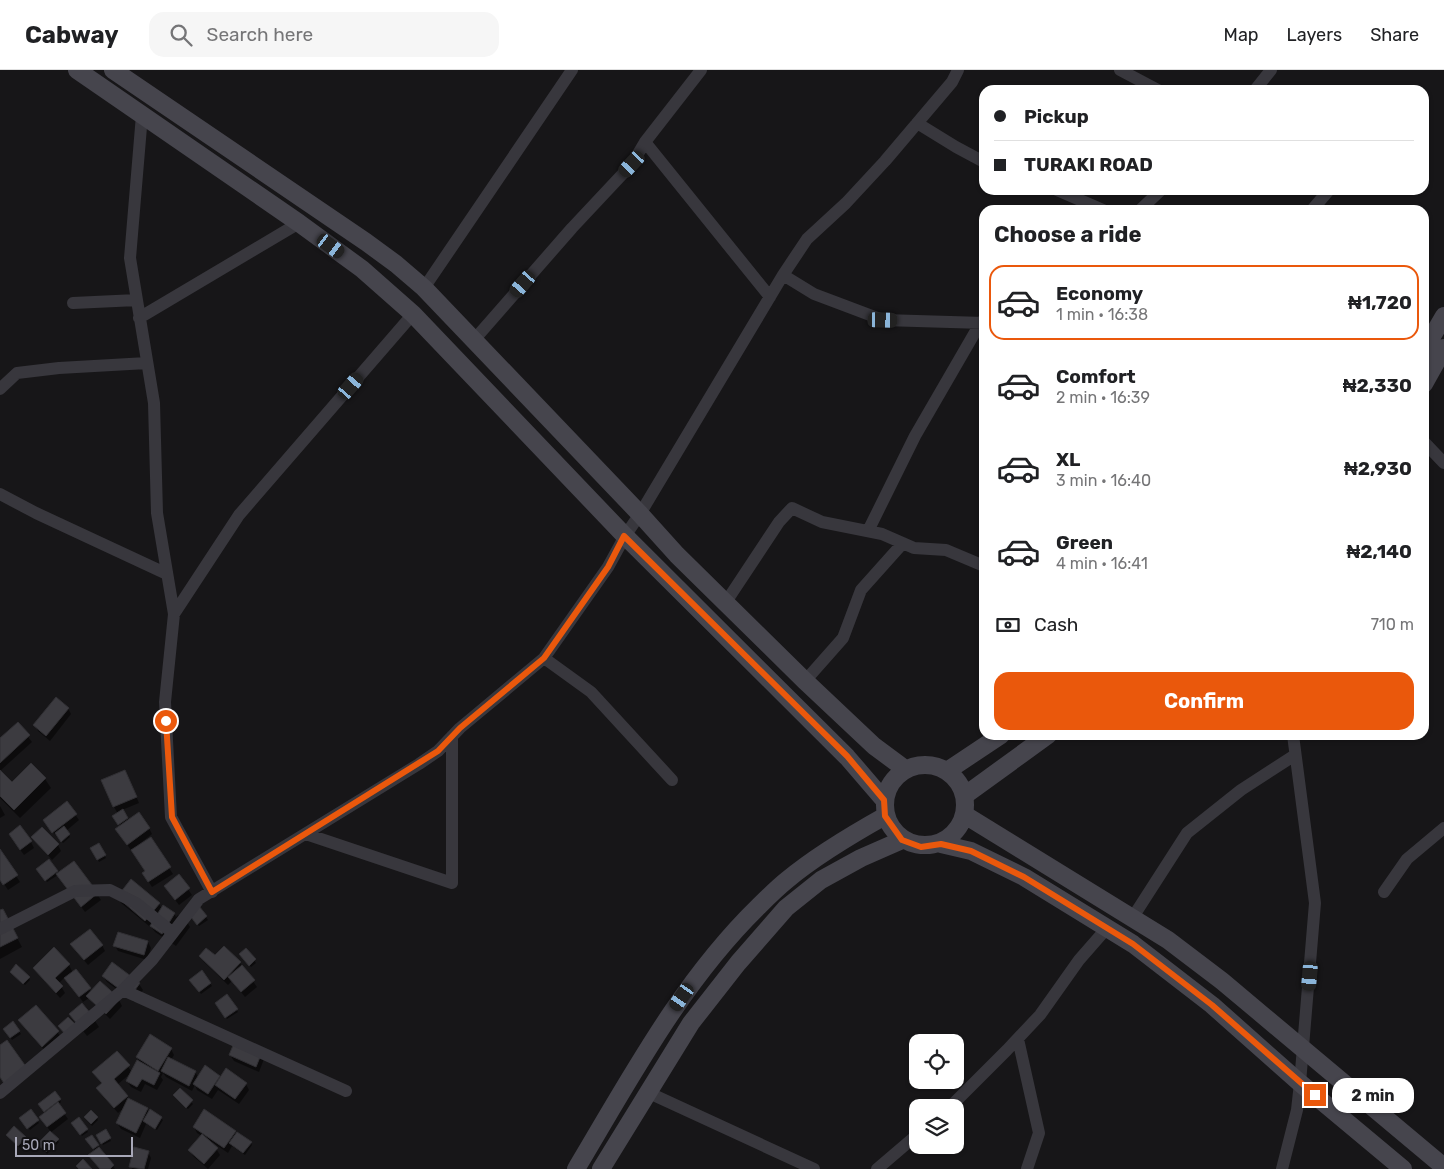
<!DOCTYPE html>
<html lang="en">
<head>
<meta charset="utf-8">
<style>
	:root { --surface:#fff; --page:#f6f6f6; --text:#202124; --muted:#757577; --line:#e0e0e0; --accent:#ea580c }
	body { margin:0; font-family:Rubik,sans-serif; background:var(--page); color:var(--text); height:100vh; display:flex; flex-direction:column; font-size:19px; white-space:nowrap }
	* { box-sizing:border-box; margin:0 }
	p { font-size:16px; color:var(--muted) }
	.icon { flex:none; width:28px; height:28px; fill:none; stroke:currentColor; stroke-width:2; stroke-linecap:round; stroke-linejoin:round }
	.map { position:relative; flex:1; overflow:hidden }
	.sheet { position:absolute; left:979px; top:135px; width:450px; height:535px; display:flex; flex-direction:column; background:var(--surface); border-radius:15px; box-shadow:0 1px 4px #0004 }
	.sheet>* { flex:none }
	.top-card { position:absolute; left:979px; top:15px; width:450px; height:110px; border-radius:15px; box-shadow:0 1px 4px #0004; display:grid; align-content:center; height:110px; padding:0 15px; background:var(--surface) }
	.fabs { position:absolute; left:909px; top:964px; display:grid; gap:10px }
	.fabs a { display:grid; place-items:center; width:55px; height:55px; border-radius:10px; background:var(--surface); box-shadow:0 1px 4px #0004; font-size:25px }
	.scale { position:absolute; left:15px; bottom:12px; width:118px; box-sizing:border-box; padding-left:5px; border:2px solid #a8a8b8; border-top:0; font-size:14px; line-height:18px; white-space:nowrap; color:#a8a8b8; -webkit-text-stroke:4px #121113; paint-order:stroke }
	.end { position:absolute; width:22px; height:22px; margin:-11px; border:6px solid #ea580c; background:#fff; box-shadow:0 0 0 2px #fff }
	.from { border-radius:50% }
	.bubble { position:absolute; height:35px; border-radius:15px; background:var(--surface); box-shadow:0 1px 4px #0004; font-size:16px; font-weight:700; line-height:35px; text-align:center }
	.car { position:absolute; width:15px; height:30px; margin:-15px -8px; border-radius:6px; box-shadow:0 0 4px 1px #0007; background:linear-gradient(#222 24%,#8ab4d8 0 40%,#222 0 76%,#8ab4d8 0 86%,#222 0) }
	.top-card b { display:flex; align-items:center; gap:18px; height:48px; font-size:19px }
	.top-card b+b { border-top:1px solid var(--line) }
	.top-card i { width:12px; height:12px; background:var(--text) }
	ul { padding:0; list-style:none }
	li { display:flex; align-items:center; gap:15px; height:75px; margin:0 10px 8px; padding:0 5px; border:2px solid transparent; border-radius:15px }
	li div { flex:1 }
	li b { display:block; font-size:19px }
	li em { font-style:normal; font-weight:700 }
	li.selected { border-color:var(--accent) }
	li>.icon { width:45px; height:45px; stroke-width:1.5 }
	h2 { padding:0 15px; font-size:22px; line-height:60px }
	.pay { display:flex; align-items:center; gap:12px; height:55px; padding:0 15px; font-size:19px }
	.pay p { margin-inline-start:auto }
	.button { display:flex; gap:10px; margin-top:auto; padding:10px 15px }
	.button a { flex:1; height:58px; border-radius:15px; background:var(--accent); color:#fff; font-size:20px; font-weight:700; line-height:58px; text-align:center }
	header { display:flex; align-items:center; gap:30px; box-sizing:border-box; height:70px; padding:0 25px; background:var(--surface); border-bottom:1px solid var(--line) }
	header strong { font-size:24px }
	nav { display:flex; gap:28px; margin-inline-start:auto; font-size:18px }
	.search { width:350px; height:45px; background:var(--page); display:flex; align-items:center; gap:12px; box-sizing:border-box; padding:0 18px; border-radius:15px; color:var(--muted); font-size:19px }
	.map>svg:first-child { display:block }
</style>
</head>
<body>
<header>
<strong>Cabway</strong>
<div class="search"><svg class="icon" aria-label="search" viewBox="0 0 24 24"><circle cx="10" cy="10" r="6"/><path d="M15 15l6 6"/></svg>Search here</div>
<nav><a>Map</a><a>Layers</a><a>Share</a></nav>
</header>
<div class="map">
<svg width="1444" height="1099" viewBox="0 0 1444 1099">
	<rect width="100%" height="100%" fill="#171618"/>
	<path fill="#0007" d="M68,638L71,644L50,671L38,661L35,655Z
		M18,654L32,672L0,701V670Z
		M31,695L45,709L51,718L20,748L0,728V702L12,714Z
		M128,707L139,733L122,740L129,751L149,758L152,764L138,775L139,776L150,769L173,804L152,817L143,803L146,802L132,779L131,780L120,765L121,758L116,749L118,744L114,737Z
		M67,733L79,750L66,761L70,767L63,773L47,756Z
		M0,736L5,745L0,748Z
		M33,767L58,775L61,781L52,790Z
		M13,770L31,772L34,778L24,785Z
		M98,775L106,788L99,792L92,778Z
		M0,781L20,812L8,820L0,808Z
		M49,791L58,804L97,824L101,830L85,842L58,805L47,812L38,799Z
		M179,806L192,825L179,835L169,822Z
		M118,827L159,834L162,839L174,843L176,847L178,845L187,852L190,857L176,876L155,862L150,855L149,856L121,833Z
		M195,833L208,850L199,856L188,842Z
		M2,840L22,877L0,889V842Z
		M148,872L151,878L147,890L118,881L115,876Z
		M102,875L105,881L88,895L75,880Z
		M224,877L240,893L257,917L245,927L232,911L228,915L204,892L200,886L215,887Z
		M246,880L256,893L251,897L242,887Z
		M112,894L139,914L143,920L134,932L107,912L103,906Z
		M69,895L73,903L92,922L119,930L122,936L110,949L89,928L83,932L65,907L59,913L65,923L60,928L34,898Z
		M202,902L212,916L201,924L191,910Z
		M13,904L29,908L30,910L25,915Z
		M227,926L238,942L227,949L217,933Z
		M36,937L62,968L46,982L19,951Z
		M70,944L95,951L99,957L87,966Z
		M6,961H19L21,964L12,970Z
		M171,979L174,985L171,990L195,1002L198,1007L205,997L221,1008L246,1014L249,1020L239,1034L218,1020L212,1029L197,1020L195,1015L192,1021L166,1007L163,1003L161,1007L163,1010L157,1020L145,1014L141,1022L131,1017L127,1011L131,1003L117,1015L130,1030L147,1039L149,1042L150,1041L163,1050L157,1060L146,1054L140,1068L121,1059L117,1053L125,1037L118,1043L101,1024L98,1019L103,1014L94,1003L117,982L132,1002L141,994L137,987Z
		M230,985L264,989L259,1002L234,991Z
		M180,1020L193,1034L188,1039L176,1028Z
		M60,1030L61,1032L58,1035L68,1049L50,1063L59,1072L47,1084L39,1075L51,1062L44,1053L46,1043L41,1037Z
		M30,1041L39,1053L30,1060L22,1050Z
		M85,1048H97L98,1050L92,1056Z
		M79,1049L88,1062L82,1066L73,1053Z
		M194,1057L235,1062L237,1065L251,1072L252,1075L245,1085L232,1076L228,1083L212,1072L220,1085L208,1099L193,1086L190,1081L202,1066L197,1063Z
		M106,1061L111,1071L103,1075L98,1065Z
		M7,1066L25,1067L27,1070L20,1078Z
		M87,1069L98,1076L115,1099H100L90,1085L95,1081Z
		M148,1082L151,1088L148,1099H132L131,1096Z"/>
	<path fill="#3c3b40" stroke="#313034" d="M56,627L69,638L46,666L33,655Z
		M18,652L30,665L0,693V668Z
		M31,693L46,708L14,740L0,726V700L12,712Z
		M125,700L137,727L113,737L101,710Z
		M67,731L77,744L52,763L43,750Z
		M123,739L128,748L118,755L112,746Z
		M139,742L150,758L127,775L115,759Z
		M20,755L32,771L20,780L9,764Z
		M64,756L70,764L61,772L55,763Z
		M42,757L59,774L48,785L31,767Z
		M151,767L171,797L148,812L142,803L145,801L131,780Z
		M99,773L106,785L97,790L90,778Z
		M0,779L18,805L3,815L0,810Z
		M49,789L58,801L45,811L36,799Z
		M74,791L98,823L81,837L56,804Z
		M179,804L190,818L175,830L164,816Z
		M131,809L160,833L145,851L117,827Z
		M195,831L207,846L197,855L185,839Z
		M163,835L175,843L162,864L150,856Z
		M3,839L18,868L0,877V840Z
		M90,859L103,875L84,890L70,874Z
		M118,862L148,871L144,885L113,876Z
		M224,876L241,892L224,910L199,886L206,878L215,885Z
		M54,877L70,894L55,908L63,916L56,923L33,898Z
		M246,878L256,889L249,896L239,884Z
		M112,892L140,913L130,927L102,906Z
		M16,894L30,907L23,914L10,902Z
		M242,895L255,910L241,922L228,907Z
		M76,899L91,918L79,927L64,908Z
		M202,900L211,913L199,922L189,910Z
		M100,911L120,929L106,944L86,926Z
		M227,924L238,939L225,948L215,933Z
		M82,933L96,950L83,961L69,944Z
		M36,935L59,961L42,977L18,950Z
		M68,947L76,955L66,965L58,956Z
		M13,951L20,961L10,968L3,959Z
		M150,964L172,978L158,1001L136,987Z
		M7,970L27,998L5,1015L0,1007V975Z
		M235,971L262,982L256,997L229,985Z
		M117,981L130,995L114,1009L128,1026L114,1038L96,1018L102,1013L92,1002Z
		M168,987L196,1001L189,1016L161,1001Z
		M137,990L160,1003L154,1015L142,1009L137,1017L126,1011Z
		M205,995L220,1006L208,1024L193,1014Z
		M226,998L247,1013L235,1029L215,1015Z
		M180,1018L193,1030L186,1038L173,1025Z
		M55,1021L61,1029L44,1042L38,1034Z
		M128,1028L148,1038L136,1063L116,1053Z
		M58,1032L66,1043L47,1057L39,1047Z
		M31,1039L39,1050L27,1059L19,1048Z
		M150,1039L162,1047L155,1059L143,1051Z
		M204,1039L236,1061L224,1078L193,1057Z
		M91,1040L98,1047L91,1054L84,1047Z
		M79,1047L88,1059L80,1065L71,1053Z
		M14,1056L26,1067L18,1076L6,1065Z
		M106,1059L111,1068L101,1074L96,1065Z
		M50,1061L59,1069L46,1082L37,1074Z
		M237,1062L252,1072L243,1083L229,1073Z
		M202,1064L218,1078L204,1094L188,1080Z
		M92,1065L99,1075L93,1079L85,1069Z
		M99,1077L114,1095L110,1099H100L88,1085Z
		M134,1077L149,1081L144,1099L129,1097Z
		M83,1089L92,1099H79L76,1096Z"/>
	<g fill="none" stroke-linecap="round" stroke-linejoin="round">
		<path stroke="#38373d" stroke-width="12" d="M1120,0L1158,20
			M1255,20L1271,0
			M142,45L130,188L154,333L157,443L174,544L165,632L171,747L212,822
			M917,53L956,77L984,92
			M645,72L770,227
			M1057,120L1103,140
			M1140,140L1161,120
			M1312,140L1329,120
			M783,205L814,224L883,250L984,253
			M424,218L572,0
			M73,233L137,230
			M139,248L299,153
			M474,270L572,158L632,94L645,72L701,0
			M0,319L17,303L59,298L147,293
			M1424,372L1444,393
			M0,424L36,443L167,504
			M868,461L915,366L981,252
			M726,532L779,452L792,438L822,452L882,464L914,478L946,480L984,496
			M174,544L239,445L413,244
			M544,588L591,622L672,710
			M805,611L843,568L861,520L903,473
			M306,764L452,813V666
			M1384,822L1407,789L1444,758
			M1133,847L1187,763L1241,720L1295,685
			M0,859L75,821L110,820L136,833L173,863
			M123,920L346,1021
			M1018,969L1039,1063L1027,1099
			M647,1022L814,1099
			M0,1023L123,920L152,890L199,829L419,694L438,681L460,658L544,588L608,497L625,466L640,444L783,205L807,169L846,133L885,91L952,12L958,0
			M949,1038L1007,980L1040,945L1079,890L1107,858
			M877,1099L918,1064
			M1282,1099L1297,1040L1300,1013L1315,833L1293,665"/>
		<path stroke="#46454d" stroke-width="18" d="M77,0L299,153L362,199L413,244L625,466L847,687L884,730
			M113,0L366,172L396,194L424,218L640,444L677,485L805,611L874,676L905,699
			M1424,280L1444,246
			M1424,314L1444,278
			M885 735a40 40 0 1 1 80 0a40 40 0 1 1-80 0Z
			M947,701L1001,665
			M964,726L1048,665
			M965,745L1168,870L1222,911L1444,1097
			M941,774L971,781L1024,807L1133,874L1212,935L1300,1013L1403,1099
			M576,1099C631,1007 682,911 759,836C768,827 777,818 787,810C817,785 851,765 885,746
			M601,1099L691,953L738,893L786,838L821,810L861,788L902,770"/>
	</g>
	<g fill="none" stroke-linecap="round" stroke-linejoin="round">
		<path stroke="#ea580c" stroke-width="6" d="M166,651L172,747L212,822L438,681L460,658L544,588L608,497L624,466L847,686L884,730L885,746L902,770L921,777L941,774L971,781L1024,807L1107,858L1133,874L1212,935L1315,1025"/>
	</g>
</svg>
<div class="fabs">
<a><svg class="icon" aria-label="locate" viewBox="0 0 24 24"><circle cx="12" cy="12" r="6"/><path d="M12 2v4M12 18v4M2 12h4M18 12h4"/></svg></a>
<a><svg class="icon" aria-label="layers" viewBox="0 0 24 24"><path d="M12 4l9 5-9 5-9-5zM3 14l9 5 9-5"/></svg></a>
</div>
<div class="scale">50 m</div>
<i class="end from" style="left:166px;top:651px"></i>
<i class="end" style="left:1315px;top:1025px"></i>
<div class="bubble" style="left:1332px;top:1008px;width:82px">2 min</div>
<i class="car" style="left:632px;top:94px;rotate:223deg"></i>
<i class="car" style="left:331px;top:176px;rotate:126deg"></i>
<i class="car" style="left:523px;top:214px;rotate:221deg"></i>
<i class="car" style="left:883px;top:250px;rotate:91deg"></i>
<i class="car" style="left:351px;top:316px;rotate:41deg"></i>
<i class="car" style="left:1310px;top:906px;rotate:185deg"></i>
<i class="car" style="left:682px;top:927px;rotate:215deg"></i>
<div class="top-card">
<b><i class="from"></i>Pickup</b>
<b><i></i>TURAKI ROAD</b>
</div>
<section class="sheet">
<h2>Choose a ride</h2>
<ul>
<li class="selected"><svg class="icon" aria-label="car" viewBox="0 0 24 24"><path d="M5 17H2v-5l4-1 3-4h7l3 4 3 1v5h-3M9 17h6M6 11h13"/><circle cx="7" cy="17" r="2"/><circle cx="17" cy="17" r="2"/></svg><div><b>Economy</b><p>1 min · 16:38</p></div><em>₦1,720</em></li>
<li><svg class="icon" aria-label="car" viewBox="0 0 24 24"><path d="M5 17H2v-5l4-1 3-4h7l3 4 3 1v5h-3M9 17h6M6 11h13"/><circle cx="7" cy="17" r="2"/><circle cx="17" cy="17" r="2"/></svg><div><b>Comfort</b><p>2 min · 16:39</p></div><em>₦2,330</em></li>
<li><svg class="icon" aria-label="car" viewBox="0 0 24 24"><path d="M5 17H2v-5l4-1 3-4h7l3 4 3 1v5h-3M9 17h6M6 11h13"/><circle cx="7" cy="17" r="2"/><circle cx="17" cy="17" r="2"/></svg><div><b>XL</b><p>3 min · 16:40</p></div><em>₦2,930</em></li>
<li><svg class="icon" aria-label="car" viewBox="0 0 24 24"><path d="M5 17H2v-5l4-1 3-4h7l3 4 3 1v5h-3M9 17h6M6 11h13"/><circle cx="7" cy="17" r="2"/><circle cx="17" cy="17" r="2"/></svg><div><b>Green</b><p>4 min · 16:41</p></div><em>₦2,140</em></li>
</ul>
<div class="pay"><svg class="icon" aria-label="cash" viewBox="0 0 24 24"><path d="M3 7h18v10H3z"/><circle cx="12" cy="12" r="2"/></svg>Cash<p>710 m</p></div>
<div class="button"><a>Confirm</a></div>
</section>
</div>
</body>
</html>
